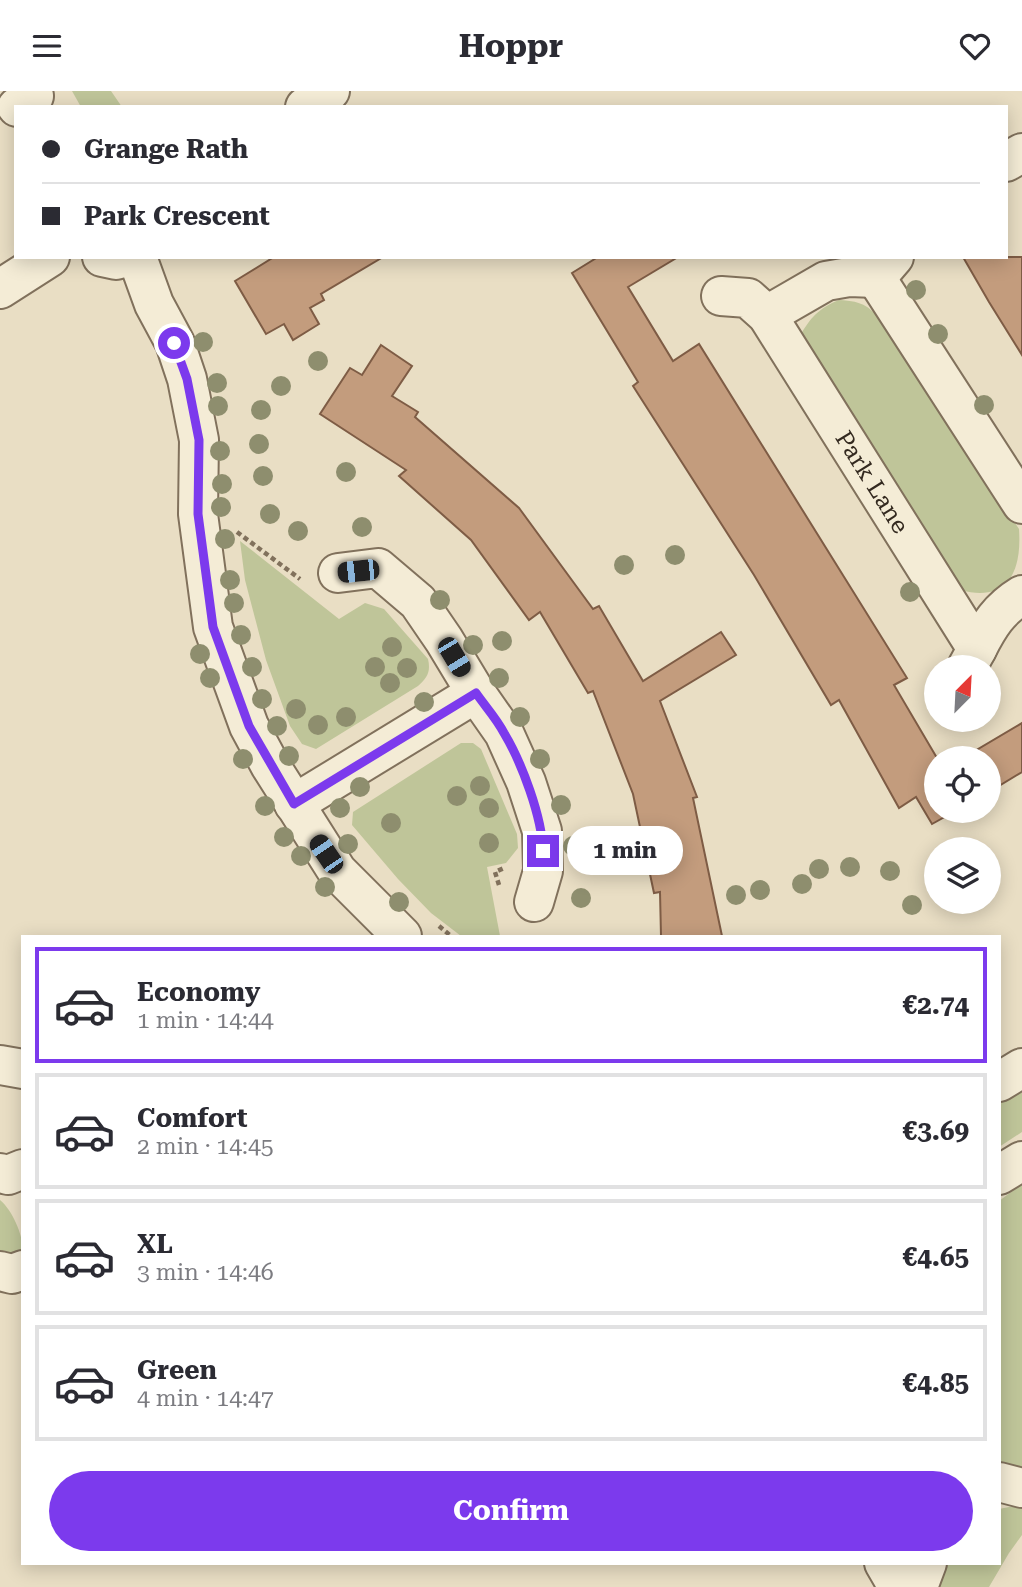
<!DOCTYPE html>
<html lang="en">
<head>
<meta charset="utf-8">
<style>
	:root { --surface:#fff; --page:#f7f7f7; --text:#2b2b33; --muted:#7c7c81; --line:#e1e1e2; --accent:#7c3aed }
	body { margin:0; font-family:"Roboto Serif",serif; background:var(--page); color:var(--text); height:100vh; display:flex; flex-direction:column; font-size:26px; white-space:nowrap }
	* { box-sizing:border-box; margin:0 }
	p { font-size:23px; color:var(--muted) }
	.icon { flex:none; width:38px; height:38px; fill:none; stroke:currentColor; stroke-width:2; stroke-linecap:round; stroke-linejoin:round }
	.map { position:relative; flex:1; overflow:hidden }
	.side { position:absolute; left:21px; top:844px; width:980px; height:630px; display:flex; flex-direction:column; background:var(--surface); border-radius:0px; box-shadow:0 4px 18px #0003 }
	.side>* { flex:none }
	.banner { position:absolute; left:14px; top:14px; width:994px; height:154px; border-radius:0px; box-shadow:0 4px 18px #0003; display:grid; align-content:center; height:154px; padding:0 28px; background:var(--surface) }
	.needle { width:46px; rotate:24deg }
	.controls { position:absolute; left:924px; top:564px; display:grid; gap:14px }
	.controls a { display:grid; place-items:center; width:77px; height:77px; border-radius:50%; background:var(--surface); box-shadow:0 4px 18px #0003; font-size:35px }
	.end { position:absolute; width:32px; height:32px; margin:-16px; border:9px solid #7c3aed; background:#fff; box-shadow:0 0 0 4px #fff }
	.from { border-radius:50% }
	.bubble { position:absolute; height:49px; border-radius:24px; background:var(--surface); box-shadow:0 4px 18px #0003; font-size:23px; font-weight:700; line-height:49px; text-align:center }
	.car { position:absolute; width:21px; height:42px; margin:-21px -10px; border-radius:9px; box-shadow:0 0 5px 2px #0007; background:linear-gradient(#222 24%,#8ab4d8 0 40%,#222 0 76%,#8ab4d8 0 86%,#222 0) }
	.banner b { display:flex; align-items:center; gap:24px; height:66px; font-size:26px }
	.banner b+b { border-top:2px solid var(--line) }
	.banner i { width:18px; height:18px; background:var(--text) }
	ul { padding:12px 0 0; list-style:none }
	li { display:flex; align-items:center; gap:21px; height:116px; margin:0 14px 10px; padding:0 14px; border:4px solid var(--line); border-radius:0px }
	li div { flex:1 }
	li b { display:block; font-size:26px }
	li em { font-style:normal; font-weight:700 }
	li.current { border-color:var(--accent) }
	li>.icon { width:63px; height:63px; stroke-width:1.5 }
	.button { display:flex; gap:14px; margin-top:auto; padding:14px 28px }
	.button a { flex:1; height:80px; border-radius:42px; background:var(--accent); color:#fff; font-size:28px; font-weight:700; line-height:80px; text-align:center }
	header { display:flex; justify-content:space-between; align-items:center; height:91px; padding:0 28px; background:var(--surface); font-size:32px; font-weight:700 }
	.map>svg:first-child { display:block }
</style>
</head>
<body>
<header><svg class="icon" aria-label="menu" viewBox="0 0 24 24"><path d="M4 6h16M4 12h16M4 18h16"/></svg>Hoppr<svg class="icon" aria-label="heart" viewBox="0 0 24 24"><path d="M12 20l-8-8c-3-5 5-10 8-4 3-6 11-1 8 4z"/></svg></header>
<div class="map">
<svg width="1022" height="1496" viewBox="0 0 1022 1496">
	<rect width="100%" height="100%" fill="#e9dec4"/>
	<path fill="#bfc599" d="M72,0H111L122,16H81Z
		M839,209C864,210 870,216 886,235L1019,438C1022,482 1007,512 960,499L800,245C810,227 819,217 839,209Z
		M240,450L339,528L365,512L384,518L428,568C431,581 427,587 418,595L316,658L302,653L290,635L266,569L245,489Z
		M461,652H473L481,658L517,743L518,757L506,772L487,776L500,845H461L431,822L398,788L352,734L353,721Z
		M1022,995V1041L999,1056V1009Z
		M1022,1093V1376L999,1371V1110Z
		M0,1109C12,1119 23,1143 23,1160L0,1165Z
		M1009,1416H1022V1444L1009,1462L989,1496H937L940,1472H999V1418Z"/>
	<path fill="#c39c7d" stroke="#7e5c45" stroke-width="2" d="M274,166H383L321,203L324,209L310,217L319,233L293,249L284,233L266,243L235,190Z
		M598,166H678L628,196L673,270L699,253L907,587L894,594L937,667L936,719H957L932,733L916,706L899,717L839,609L831,614L754,484L633,295L638,291L572,182Z
		M963,166H1022V264L989,211Z
		M381,254L412,275L392,305L418,321L415,326L519,417L593,518L599,515L643,590L721,541L736,564L660,610L697,706L693,707L722,845H661L660,801L654,802L633,703L593,600L588,602L540,521L529,529L471,449L399,385L406,379L320,323L350,277L362,284Z
		M1022,632V681L989,701V667H963Z"/>
	<g fill="none" stroke-linecap="round" stroke-linejoin="round">
		<defs>
			<g id="minor">
				<path d="M17,16L34,5"/>
				<path d="M305,16L330,0"/>
				<path d="M1006,71L1022,62"/>
				<path d="M102,166L116,169L127,166"/>
				<path d="M137,166L154,213L175,252L187,288L199,349L198,423L213,536L249,635L270,674L337,780L402,845"/>
				<path d="M876,187L1022,413"/>
				<path d="M0,198L50,166"/>
				<path id="s1" d="M721,205L748,207L767,224L977,558L967,576"/>
				<path d="M767,224L826,190L849,186L876,187L894,166"/>
				<path d="M338,482L378,477L418,511L444,549L476,602L504,642L526,691L542,740L543,780L534,811"/>
				<path d="M977,558C989,534 999,518 1022,504"/>
				<path d="M294,713L476,602"/>
				<path d="M0,974L23,978"/>
				<path d="M999,991L1022,977"/>
				<path d="M0,1082L8,1084L23,1078"/>
				<path d="M999,1084L1022,1070"/>
				<path d="M0,1180L12,1183L23,1179"/>
				<path d="M999,1391L1022,1397"/>
				<path d="M884,1472L898,1496"/>
				<path d="M918,1496L927,1472"/>
			</g>
		</defs>
		<use href="#minor" stroke="#81715c" stroke-width="42"/>
		<path stroke="#81715c" stroke-width="4.5" stroke-dasharray="5 3.5" stroke-linecap="butt" d="M237,441L300,488
			M499,794L495,781L504,777
			M439,835L451,845"/>
		<use href="#minor" stroke="#f4ecd6" stroke-width="38"/>
	</g>
	<g fill="#8e8e6e">
		<circle cx="916" cy="199" r="10"/>
		<circle cx="938" cy="243" r="10"/>
		<circle cx="203" cy="251" r="10"/>
		<circle cx="318" cy="270" r="10"/>
		<circle cx="217" cy="292" r="10"/>
		<circle cx="281" cy="295" r="10"/>
		<circle cx="984" cy="314" r="10"/>
		<circle cx="218" cy="315" r="10"/>
		<circle cx="261" cy="319" r="10"/>
		<circle cx="259" cy="353" r="10"/>
		<circle cx="220" cy="360" r="10"/>
		<circle cx="346" cy="381" r="10"/>
		<circle cx="263" cy="385" r="10"/>
		<circle cx="222" cy="393" r="10"/>
		<circle cx="221" cy="416" r="10"/>
		<circle cx="270" cy="423" r="10"/>
		<circle cx="362" cy="436" r="10"/>
		<circle cx="298" cy="440" r="10"/>
		<circle cx="225" cy="448" r="10"/>
		<circle cx="675" cy="464" r="10"/>
		<circle cx="624" cy="474" r="10"/>
		<circle cx="230" cy="489" r="10"/>
		<circle cx="910" cy="501" r="10"/>
		<circle cx="440" cy="509" r="10"/>
		<circle cx="234" cy="512" r="10"/>
		<circle cx="241" cy="544" r="10"/>
		<circle cx="502" cy="550" r="10"/>
		<circle cx="473" cy="554" r="10"/>
		<circle cx="392" cy="556" r="10"/>
		<circle cx="200" cy="563" r="10"/>
		<circle cx="252" cy="576" r="10"/>
		<circle cx="375" cy="576" r="10"/>
		<circle cx="407" cy="577" r="10"/>
		<circle cx="210" cy="587" r="10"/>
		<circle cx="499" cy="587" r="10"/>
		<circle cx="390" cy="592" r="10"/>
		<circle cx="262" cy="608" r="10"/>
		<circle cx="424" cy="611" r="10"/>
		<circle cx="296" cy="618" r="10"/>
		<circle cx="346" cy="626" r="10"/>
		<circle cx="520" cy="626" r="10"/>
		<circle cx="318" cy="634" r="10"/>
		<circle cx="277" cy="635" r="10"/>
		<circle cx="289" cy="665" r="10"/>
		<circle cx="243" cy="668" r="10"/>
		<circle cx="540" cy="668" r="10"/>
		<circle cx="480" cy="695" r="10"/>
		<circle cx="360" cy="696" r="10"/>
		<circle cx="457" cy="705" r="10"/>
		<circle cx="561" cy="714" r="10"/>
		<circle cx="265" cy="715" r="10"/>
		<circle cx="340" cy="717" r="10"/>
		<circle cx="489" cy="717" r="10"/>
		<circle cx="391" cy="732" r="10"/>
		<circle cx="284" cy="746" r="10"/>
		<circle cx="489" cy="752" r="10"/>
		<circle cx="348" cy="753" r="10"/>
		<circle cx="573" cy="755" r="10"/>
		<circle cx="301" cy="765" r="10"/>
		<circle cx="850" cy="776" r="10"/>
		<circle cx="819" cy="778" r="10"/>
		<circle cx="890" cy="780" r="10"/>
		<circle cx="802" cy="793" r="10"/>
		<circle cx="325" cy="796" r="10"/>
		<circle cx="760" cy="799" r="10"/>
		<circle cx="736" cy="804" r="10"/>
		<circle cx="581" cy="807" r="10"/>
		<circle cx="399" cy="811" r="10"/>
		<circle cx="912" cy="814" r="10"/>
	</g>
	<g fill="none" stroke-linecap="round" stroke-linejoin="round">
		<path stroke="#7c3aed" stroke-width="9" d="M174,252L187,288L199,349L198,423L213,536L249,635L294,713L476,602C485,615 497,628 504,642C522,672 542,726 543,760"/>
	</g>
	<g text-anchor="middle" dominant-baseline="central" stroke-width="7" stroke-linejoin="round" paint-order="stroke">
		<g font-size="24" fill="#33291f" stroke="#f1e9d2">
			<text stroke="none"><textPath href="#s1" startOffset="250">Park Lane</textPath></text>
		</g>
	</g>
</svg>
<div class="controls">
<a><svg class="needle" viewBox="-14 -14 28 28"><path d="M0-13l5 13h-10z" fill="#e53935"/><path d="M0 13l5-13h-10z" fill="#7c7c81"/></svg></a>
<a><svg class="icon" aria-label="locate" viewBox="0 0 24 24"><circle cx="12" cy="12" r="6"/><path d="M12 2v4M12 18v4M2 12h4M18 12h4"/></svg></a>
<a><svg class="icon" aria-label="layers" viewBox="0 0 24 24"><path d="M12 4l9 5-9 5-9-5zM3 14l9 5 9-5"/></svg></a>
</div>
<i class="end from" style="left:174px;top:252px"></i>
<i class="end" style="left:543px;top:760px"></i>
<div class="bubble" style="left:567px;top:735px;width:116px">1 min</div>
<i class="car" style="left:358px;top:480px;rotate:264deg"></i>
<i class="car" style="left:454px;top:566px;rotate:149deg"></i>
<i class="car" style="left:326px;top:763px;rotate:326deg"></i>
<div class="banner">
<b><i class="from"></i>Grange Rath</b>
<b><i></i>Park Crescent</b>
</div>
<section class="side">
<ul>
<li class="current"><svg class="icon" aria-label="car" viewBox="0 0 24 24"><path d="M5 17H2v-5l4-1 3-4h7l3 4 3 1v5h-3M9 17h6M6 11h13"/><circle cx="7" cy="17" r="2"/><circle cx="17" cy="17" r="2"/></svg><div><b>Economy</b><p>1 min · 14:44</p></div><em>€2.74</em></li>
<li><svg class="icon" aria-label="car" viewBox="0 0 24 24"><path d="M5 17H2v-5l4-1 3-4h7l3 4 3 1v5h-3M9 17h6M6 11h13"/><circle cx="7" cy="17" r="2"/><circle cx="17" cy="17" r="2"/></svg><div><b>Comfort</b><p>2 min · 14:45</p></div><em>€3.69</em></li>
<li><svg class="icon" aria-label="car" viewBox="0 0 24 24"><path d="M5 17H2v-5l4-1 3-4h7l3 4 3 1v5h-3M9 17h6M6 11h13"/><circle cx="7" cy="17" r="2"/><circle cx="17" cy="17" r="2"/></svg><div><b>XL</b><p>3 min · 14:46</p></div><em>€4.65</em></li>
<li><svg class="icon" aria-label="car" viewBox="0 0 24 24"><path d="M5 17H2v-5l4-1 3-4h7l3 4 3 1v5h-3M9 17h6M6 11h13"/><circle cx="7" cy="17" r="2"/><circle cx="17" cy="17" r="2"/></svg><div><b>Green</b><p>4 min · 14:47</p></div><em>€4.85</em></li>
</ul>
<div class="button"><a>Confirm</a></div>
</section>
</div>
</body>
</html>
